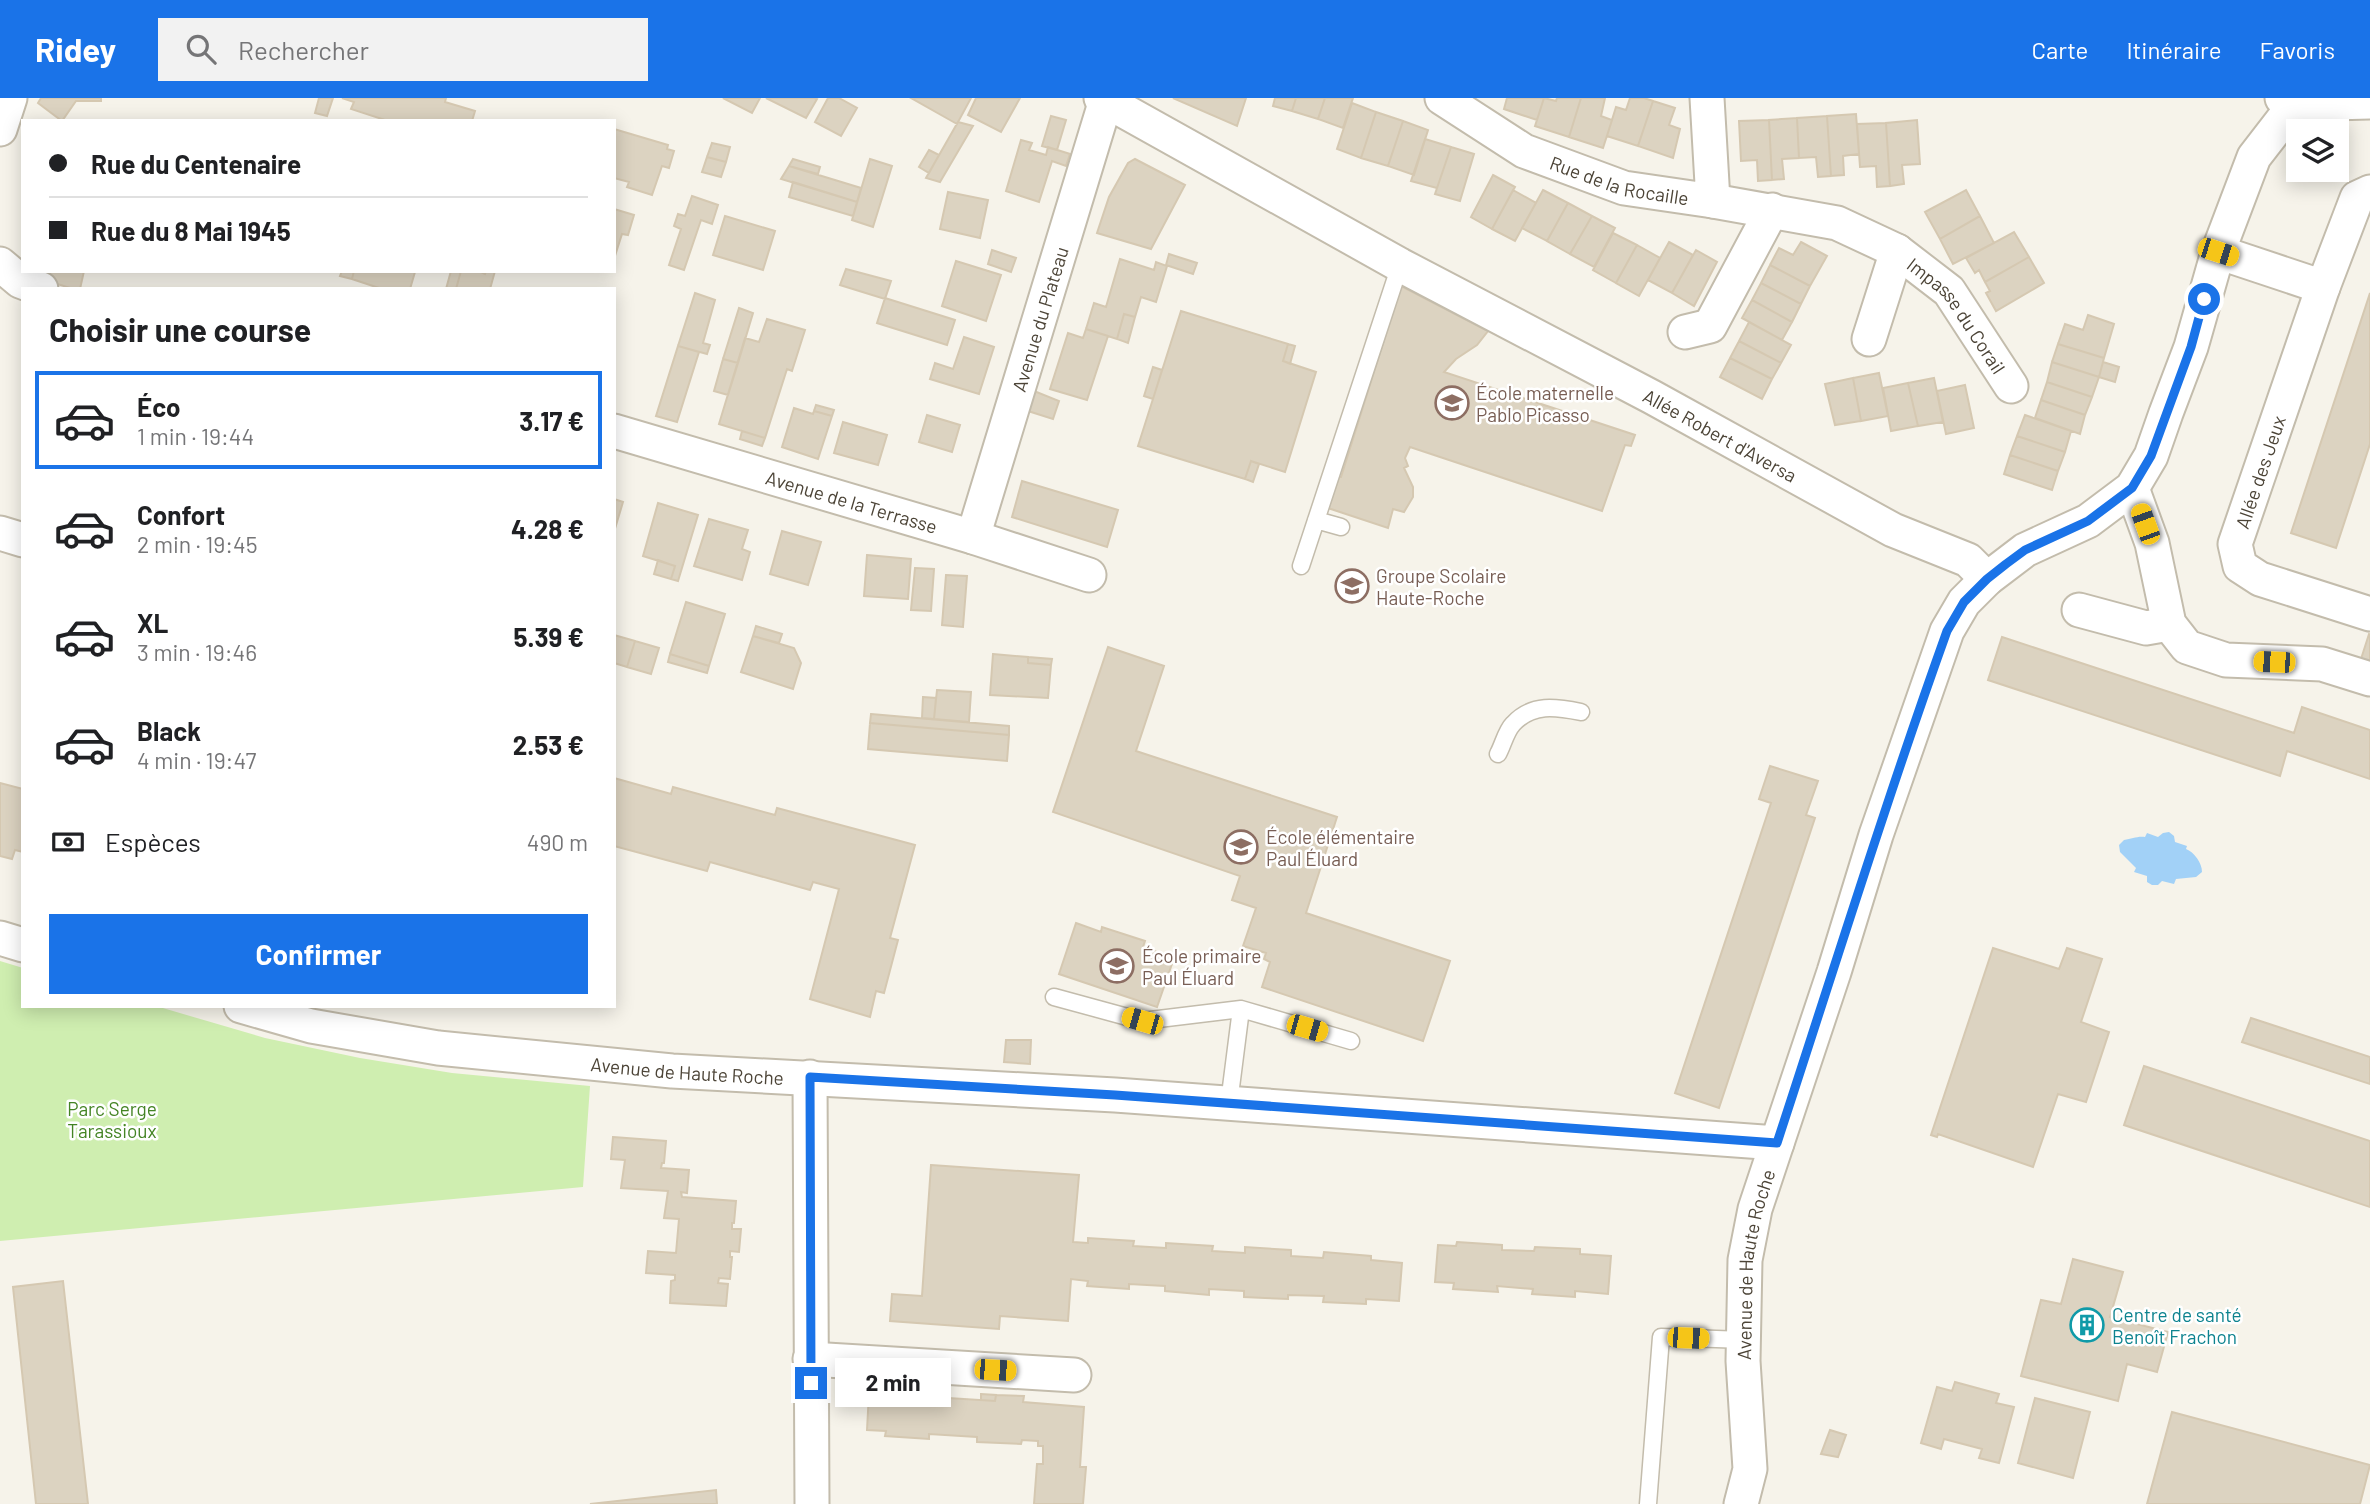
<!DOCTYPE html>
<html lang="fr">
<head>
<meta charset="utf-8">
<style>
	:root { --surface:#fff; --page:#f2f2f2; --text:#202124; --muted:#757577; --line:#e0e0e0; --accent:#1a73e8 }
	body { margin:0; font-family:Barlow,sans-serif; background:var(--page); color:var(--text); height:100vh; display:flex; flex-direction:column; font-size:26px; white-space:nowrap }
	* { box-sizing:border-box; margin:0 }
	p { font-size:23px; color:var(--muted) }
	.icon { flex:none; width:38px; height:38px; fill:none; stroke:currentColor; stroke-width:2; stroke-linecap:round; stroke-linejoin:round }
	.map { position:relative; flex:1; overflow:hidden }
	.panel { position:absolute; left:21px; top:189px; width:595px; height:721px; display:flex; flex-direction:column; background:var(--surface); border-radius:0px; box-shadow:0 4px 18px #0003 }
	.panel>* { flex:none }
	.top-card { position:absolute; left:21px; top:21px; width:595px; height:154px; border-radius:0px; box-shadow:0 4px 18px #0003; display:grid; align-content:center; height:154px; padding:0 28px; background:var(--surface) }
	.controls { position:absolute; left:2286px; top:21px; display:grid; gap:14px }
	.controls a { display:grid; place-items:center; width:63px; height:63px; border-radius:0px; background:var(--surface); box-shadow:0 4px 18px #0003; font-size:35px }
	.end { position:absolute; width:32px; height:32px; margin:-16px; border:9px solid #1a73e8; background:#fff; box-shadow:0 0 0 4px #fff }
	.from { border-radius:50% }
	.bubble { position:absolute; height:49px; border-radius:0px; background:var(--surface); box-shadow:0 4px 18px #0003; font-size:23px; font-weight:700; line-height:49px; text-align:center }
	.car { position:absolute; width:21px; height:42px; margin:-21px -10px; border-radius:9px; box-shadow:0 0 5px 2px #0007; background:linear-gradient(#f5c518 24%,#345 0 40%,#f5c518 0 76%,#345 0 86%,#f5c518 0) }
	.top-card b { display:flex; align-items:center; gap:24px; height:66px; font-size:26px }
	.top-card b+b { border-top:2px solid var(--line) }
	.top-card i { width:18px; height:18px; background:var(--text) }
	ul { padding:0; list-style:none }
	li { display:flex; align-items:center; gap:21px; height:98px; margin:0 14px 10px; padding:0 14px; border:4px solid transparent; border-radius:0px }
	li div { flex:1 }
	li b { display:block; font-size:26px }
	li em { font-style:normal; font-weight:700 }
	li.active { border-color:var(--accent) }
	li>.icon { width:63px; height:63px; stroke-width:1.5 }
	h2 { padding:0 28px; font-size:32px; line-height:84px }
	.pay { display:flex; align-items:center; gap:18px; height:77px; padding:0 28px; font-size:26px }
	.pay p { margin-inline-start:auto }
	.button { display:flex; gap:14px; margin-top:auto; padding:14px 28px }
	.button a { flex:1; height:80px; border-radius:0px; background:var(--accent); color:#fff; font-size:28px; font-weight:700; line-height:80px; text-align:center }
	header { display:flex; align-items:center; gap:42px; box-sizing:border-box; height:98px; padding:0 35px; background:var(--accent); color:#fff }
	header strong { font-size:33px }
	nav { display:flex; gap:38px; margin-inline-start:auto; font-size:24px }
	.search { width:490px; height:63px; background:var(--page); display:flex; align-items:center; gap:18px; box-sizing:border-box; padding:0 24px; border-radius:0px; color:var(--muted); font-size:26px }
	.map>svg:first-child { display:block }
</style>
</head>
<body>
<header>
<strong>Ridey</strong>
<div class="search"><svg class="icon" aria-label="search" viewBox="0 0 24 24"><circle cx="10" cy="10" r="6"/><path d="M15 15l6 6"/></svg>Rechercher</div>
<nav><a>Carte</a><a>Itinéraire</a><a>Favoris</a></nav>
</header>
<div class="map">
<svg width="2370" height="1406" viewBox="0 0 2370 1406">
	<rect width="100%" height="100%" fill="#f6f3ea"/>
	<path fill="#cfeeb0" d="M0,863L23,870V908H156L265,940L360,960L452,975L590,988L583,1089L0,1143Z"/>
	<path fill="#a2d1f7" d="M2169,734L2174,738L2175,744L2187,748L2186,751C2194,754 2202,765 2202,774L2196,779L2176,781L2174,786L2162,783L2158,787H2152L2147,784V778L2134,774L2136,770L2120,754L2119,747L2124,742C2132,741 2137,738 2145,739L2147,735L2158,739L2163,735Z"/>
	<path fill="#dcd3c1" stroke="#d5c8b1" stroke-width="2" d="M41,0H101V3H76L62,23L38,5Z
		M319,0H333L327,18L315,15Z
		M342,0H446L445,4L475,13L472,23H388L351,11L354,4Z
		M723,0H760L752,15Z
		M766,0H814L817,1L806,20Z
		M828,0H839L857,10L841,38L815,24Z
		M911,0H971L957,26Z
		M976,0H1020L1001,34L968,17Z
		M1173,0H1246L1237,28Z
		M1275,0H1296L1292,13L1273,8Z
		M1296,0H1325L1318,21L1292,13Z
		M1325,0H1353L1343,30L1318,21Z
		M1507,0H1544L1537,22L1504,11Z
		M1544,0L1556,3L1557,0H1581L1569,39L1535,28Z
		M1581,0H1605L1601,18L1612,22L1603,50L1569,39Z
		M1630,0H1644L1653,3L1638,48L1607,38L1616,9L1626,12Z
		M1653,3L1675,10L1669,27L1680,31L1673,60L1638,48Z
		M1352,5L1376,14L1361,60L1337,51Z
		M1376,14L1403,23L1388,68L1361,60Z
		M1856,16L1859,56L1843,58L1844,77L1831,78L1827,18Z
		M1051,18L1066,22L1057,52L1042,48Z
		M1827,18L1831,78L1818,79L1816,59L1799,60L1797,20Z
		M1797,20L1799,60L1782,61L1784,81L1772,82L1769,22Z
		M1769,22L1772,82L1758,83L1757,62L1741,63L1739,23Z
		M1917,22L1920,66L1902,67L1904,86L1890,88L1886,25Z
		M1403,23L1428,32L1414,77L1388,68Z
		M958,24L973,28L940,84L926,80Z
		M1886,25L1890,88L1877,89L1876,68L1860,69L1857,26Z
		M614,31L668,47L667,51L674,53L669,70L662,68L652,97L627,89L629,84L614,80Z
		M1425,41L1451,49L1437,90L1411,83Z
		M1021,42L1032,45L1029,52L1046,57L1048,49L1070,56L1066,68L1052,63L1039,104L1006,93Z
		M712,45L730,49L726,64L707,59Z
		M1451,49L1474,56L1460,103L1435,96Z
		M929,52L939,57L929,75L919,69Z
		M707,59L726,64L721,79L702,74Z
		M793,61L820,69L818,76L789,68Z
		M870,61L892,68L873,129L852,122Z
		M1135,61L1185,87L1151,151L1097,135L1109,99L1128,65Z
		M789,68L861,90L857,104L781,81Z
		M1493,77L1515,89L1492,131L1471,119Z
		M793,84L857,104L853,118L789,99Z
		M1513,92L1536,105L1515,143L1492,131Z
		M1543,92L1568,105L1547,143L1522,130Z
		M1966,92L1980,118L1940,141L1925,114Z
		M948,94L988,102L980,140L940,131Z
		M692,98L718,107L712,126L701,122L684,172L669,167L681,131L674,128L678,116L685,118Z
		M1568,105L1592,118L1570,156L1547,143Z
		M614,111L634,117L628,137L622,136L614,161Z
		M725,118L775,133L763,172L713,157Z
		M1592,118L1615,130L1594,169L1570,156Z
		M1980,118L1994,145L1953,166L1940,141Z
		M2014,134L2029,159L1985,184L1979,172L1975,175L1966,160Z
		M1613,135L1637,147L1616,185L1593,172Z
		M1669,144L1693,157L1672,195L1648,182Z
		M1801,144L1827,158L1810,188L1770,167L1779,150L1793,157Z
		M1637,147L1660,160L1639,198L1616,185Z
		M992,152L1016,160L1011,174L988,166Z
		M1696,152L1717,164L1694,208L1672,195Z
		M1169,156L1197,165L1193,176L1166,167Z
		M2029,159L2044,185L1996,213L1986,195L1990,193L1985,184Z
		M1120,161L1154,172L1156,164L1167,168L1156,204L1141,199L1135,219L1124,216L1117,241L1086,231L1094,205L1106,209Z
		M956,163L1001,177L986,223L942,208Z
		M1770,167L1810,188L1801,206L1761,185Z
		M846,171L891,183L885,201L840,187Z
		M47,173H84L80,191H73L45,182Z
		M342,173H354L352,181L340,178Z
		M354,173H412L415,174L410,191H382L352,181Z
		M451,173H461L456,191H446Z
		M461,173H479L485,176L486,173H495L490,191H456Z
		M1761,185L1801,206L1792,224L1752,202Z
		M1401,188L1488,233L1477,247L1456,261L1444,274L1635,337L1631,348L1625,347L1602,413L1410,349L1405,360L1408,368L1404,370L1413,389V399L1404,414L1393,411L1388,430L1328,410L1339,379H1341Z
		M695,195L715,202L703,245L710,247L707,256L678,248Z
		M2370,195V346L2336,450L2291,435Z
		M885,200L955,222L947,247L877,225Z
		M1752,202L1792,224L1782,242L1742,220Z
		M739,210L753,215L738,265L723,261Z
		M1181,213L1288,246L1283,263L1316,274L1285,374L1251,363L1245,381L1138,348Z
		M1124,216L1135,219L1128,245L1117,241Z
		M2088,217L2114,226L2104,260L2058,246L2065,226L2083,232Z
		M767,221L805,232L792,273L787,271L765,340L719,326L745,240L759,244Z
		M1749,224L1791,247L1781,265L1739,243Z
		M1086,231L1108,238L1087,302L1050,291L1068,235L1083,240Z
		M964,239L994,249L979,296L930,281L935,265L953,271Z
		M1739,243L1781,265L1772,281L1730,260Z
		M1288,246L1295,248L1290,266L1283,263Z
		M2058,246L2104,260L2099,279L2052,264Z
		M678,248L699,254L677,324L656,318Z
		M1730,260L1772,281L1762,301L1720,279Z
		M723,261L738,265L728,297L714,293Z
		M2052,264L2099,279L2092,299L2047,284Z
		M2103,264L2119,269L2115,284L2099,279Z
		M1153,269L1162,272L1153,301L1144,298Z
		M1879,275L1888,318L1861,323L1853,280Z
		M1853,280L1861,323L1835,327L1825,286Z
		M1934,280L1943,324L1918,328L1908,285Z
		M2047,284L2092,299L2085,317L2041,302Z
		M1908,285L1918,328L1891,333L1883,290Z
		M1965,287L1974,330L1946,336L1937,293Z
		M1034,293L1059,303L1053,321L1028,313Z
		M2041,302L2085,317L2080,336L2035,320Z
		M816,307L834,312L832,318L814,313Z
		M794,310L813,316L814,313L832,318L818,361L782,349Z
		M927,317L960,327L952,354L919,344Z
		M2025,317L2071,333L2065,354L2017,338Z
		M843,324L887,337L878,367L834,355Z
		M742,333L765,340L762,348L740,341Z
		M2017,338L2065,354L2058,373L2010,357Z
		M2010,357L2058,373L2052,392L2004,376Z
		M1251,363L1259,366L1253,384L1245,381Z
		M1022,383L1118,412L1107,449L1012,419Z
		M614,401L623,404L614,434Z
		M658,405L698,417L678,483L671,481L675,468L643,458Z
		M709,421L748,432L742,451L750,454L742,482L694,468Z
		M782,433L821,444L808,487L770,476Z
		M867,457L911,461L908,501L864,498Z
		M658,462L675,468L671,481L654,476Z
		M915,470L934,471L931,513L911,512Z
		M946,477L967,478L963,529L942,527Z
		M686,504L725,516L709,568L670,556Z
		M756,528L782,536L779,545L753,538Z
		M2369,536L2370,537V564L2361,561Z
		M614,537L635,543L627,569L614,565Z
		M753,538L794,550L801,565L793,591L741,574Z
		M2002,539L2294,635L2302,609L2370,632V681L2287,653L2280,678L1988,582Z
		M635,543L659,550L651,576L627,569Z
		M1108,549L1164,568L1136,653L1337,719L1306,815L1450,863L1423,943L1262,889L1270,864L1264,861L1266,855L1243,848L1256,810L1232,802L1240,778L1053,714Z
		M670,556L709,568L707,575L668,564Z
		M993,556L1028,559V565L1051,567L1048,600L990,597Z
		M1028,559L1052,561L1051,567L1028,565Z
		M937,592L971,594L969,624L934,621Z
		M923,599L936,600L934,621L922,620Z
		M871,616L1009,628V637L870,625Z
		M870,625L1009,637L1007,663L868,651Z
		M1770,668L1818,683L1806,717L1815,720L1719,1010L1675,995L1771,705L1759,701Z
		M614,680L671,696L673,689L775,717L777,710L915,747L890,840L898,842L884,895L876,893L870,919L810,901L839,791L813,784L810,792L710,764L707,773L614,748Z
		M0,685L23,691V754L15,752L12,761L0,758Z
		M1076,825L1101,834L1102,829L1145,843L1143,849L1174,860L1157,909L1059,876Z
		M1993,850L2059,871L2067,850L2102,861L2081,924L2109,934L2086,1004L2058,996L2033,1069L1938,1036L1937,1039L1931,1037Z
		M2251,920L2370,959V986L2242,944Z
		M1006,942H1031L1030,966L1004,964Z
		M2144,968L2370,1043V1109L2124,1027Z
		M613,1039L666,1043L664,1065H662L661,1070L689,1072L687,1095L681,1094L682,1099L736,1103L734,1125H732V1131H741L739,1154L730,1153V1159H732L730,1181L719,1180L718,1185L728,1186L726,1208L670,1205L671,1183L675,1182V1177L646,1175L648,1153L676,1155L679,1121L664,1120L668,1093L621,1090L625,1062L611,1061Z
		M931,1067L1079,1077L1073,1144L1088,1145V1140L1134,1143L1133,1148L1166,1150V1145L1213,1148L1212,1153L1245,1155V1149L1291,1152V1158L1323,1160L1324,1154L1371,1158V1162L1402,1165L1399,1203L1366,1201V1206L1344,1205L1323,1204L1324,1198L1288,1197V1201L1265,1200L1244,1199V1193L1209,1191V1197L1165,1193V1188L1129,1186V1191L1087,1188L1088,1183L1071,1181L1068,1223L1000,1218L999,1231L890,1223L892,1196L922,1198Z
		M1457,1144L1502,1147V1152L1534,1153L1535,1149L1580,1151V1156L1611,1158L1608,1196L1575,1193V1199L1532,1196L1533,1191L1497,1188L1498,1194L1453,1191L1454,1185L1435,1184L1438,1147L1456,1148Z
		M2073,1161L2123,1174L2110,1219L2168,1234L2157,1274L2127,1266L2118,1303L2021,1278L2041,1202L2061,1206Z
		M63,1183L88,1406H36L13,1189Z
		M1955,1284L1999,1296L1996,1305L2014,1309L1999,1365L1979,1360L1982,1351L1944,1341L1941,1351L1921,1345L1937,1289L1952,1293Z
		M889,1290L918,1292L917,1298L995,1303L996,1297L1024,1298L1023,1304L1084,1309L1080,1369H1086L1083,1406H1034L1037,1366H1043V1348H1038V1343L1022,1342L1021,1346L977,1344V1339L929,1336V1341L885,1338L886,1333L867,1332L869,1295L889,1296Z
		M918,1292H932L931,1299L917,1298Z
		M981,1296L996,1297L995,1303L981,1302Z
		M2035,1300L2090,1314L2073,1380L2018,1365Z
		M2172,1314L2370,1367L2360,1406H2147Z
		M1830,1332L1846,1337L1838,1359L1821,1356Z
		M716,1392L717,1406H590Z"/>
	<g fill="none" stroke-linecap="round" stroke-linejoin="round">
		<defs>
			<path id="lane" d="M1316,422L1341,429
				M1301,468L1400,167
				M1498,656C1503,647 1506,633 1513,626C1532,605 1556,609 1581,614
				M1054,899L1142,923L1241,911
				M1229,1005L1241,911L1351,943
				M1648,1406L1661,1239L1744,1242"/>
			<g id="street">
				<path id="s1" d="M1101,0L1400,167L1652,299L1893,432L1968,462L1987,481"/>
				<path id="s2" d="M1442,0L1524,53L1624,90L1713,103L1707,0"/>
				<path d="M2282,0L2295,6L2370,4"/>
				<path d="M0,31L10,0"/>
				<path d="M1713,103L1837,125L1897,153L1869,241"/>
				<path id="s3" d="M1897,153L1949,193L2011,288"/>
				<path d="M2218,154L2323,189L2235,446L2240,468L2260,481L2370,516"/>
				<path d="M0,166L20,183L41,191"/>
				<path d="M2323,189L2357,100L2370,94"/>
				<path d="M1685,234L1710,228L1772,112"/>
				<path id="s4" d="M614,333L973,439L1089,477"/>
				<path d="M2132,390L2152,445L2169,526L2187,549L2226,562L2322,566L2370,581"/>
				<path d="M0,435L23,442"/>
				<path id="s5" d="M973,439L1106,2"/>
				<path d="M2079,512L2146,530L2169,526"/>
				<path d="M0,840L23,847"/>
				<path id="s6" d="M241,908L311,928L438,950L672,973L1115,997L1777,1045"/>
				<path d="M810,979L812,1406"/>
				<path d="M810,1261L1074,1277"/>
				<path id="s7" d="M1741,1406L1750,1371L1743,1263L1745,1162L1755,1111L1834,874L1876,737L1947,533L1964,504L1987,481L2025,452L2088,423L2132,390L2151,358L2166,315L2191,249L2218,154L2254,59L2295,6"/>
			</g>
		</defs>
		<use href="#lane" stroke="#c3bcac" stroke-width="19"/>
		<use href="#street" stroke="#c3bcac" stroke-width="37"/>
		<use href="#lane" stroke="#fff" stroke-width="16"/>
		<use href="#street" stroke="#fff" stroke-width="33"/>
	</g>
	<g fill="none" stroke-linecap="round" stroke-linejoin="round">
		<path stroke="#1a73e8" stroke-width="9" d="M811,1285L810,979L1115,997L1777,1045C1833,874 1886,703 1947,533L1964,504L1987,481L2006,466L2025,452L2088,423L2132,390L2151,358L2191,249L2204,201"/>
	</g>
	<defs>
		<symbol id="school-ring" viewBox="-11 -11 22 22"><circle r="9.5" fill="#fff" stroke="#8d6e63" stroke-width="1.5"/><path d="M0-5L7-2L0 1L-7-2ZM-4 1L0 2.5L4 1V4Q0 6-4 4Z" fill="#8d6e63"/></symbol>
		<symbol id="building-ring" viewBox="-11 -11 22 22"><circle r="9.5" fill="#fff" stroke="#0f9aa8" stroke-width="1.5"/><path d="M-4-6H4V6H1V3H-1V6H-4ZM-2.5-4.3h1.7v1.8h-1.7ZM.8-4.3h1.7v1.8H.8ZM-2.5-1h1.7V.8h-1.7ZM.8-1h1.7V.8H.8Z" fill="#0f9aa8"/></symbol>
	</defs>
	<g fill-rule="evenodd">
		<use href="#school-ring" x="1433" y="286" width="38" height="38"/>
		<use href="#school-ring" x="1333" y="469" width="38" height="38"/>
		<use href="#school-ring" x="1222" y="730" width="38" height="38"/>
		<use href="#school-ring" x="1098" y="849" width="38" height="38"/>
		<use href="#building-ring" x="2068" y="1208" width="38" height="38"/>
	</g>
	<g text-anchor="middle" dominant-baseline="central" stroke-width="5" stroke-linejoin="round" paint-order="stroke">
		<g font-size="19" fill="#4c4437" stroke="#fff">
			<text stroke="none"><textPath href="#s2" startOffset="198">Rue de la Rocaille</textPath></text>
			<text stroke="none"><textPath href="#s5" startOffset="228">Avenue du Plateau</textPath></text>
			<text stroke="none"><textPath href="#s3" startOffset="89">Impasse du Corail</textPath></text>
			<text stroke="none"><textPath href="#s1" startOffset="705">Allée Robert d'Aversa</textPath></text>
			<text transform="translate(2260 374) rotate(-71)">Allée des Jeux</text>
			<text stroke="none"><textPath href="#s4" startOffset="248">Avenue de la Terrasse</textPath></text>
			<text stroke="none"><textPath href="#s6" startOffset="452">Avenue de Haute Roche</textPath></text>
			<text stroke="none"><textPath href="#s7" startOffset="242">Avenue de Haute Roche</textPath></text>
		</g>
		<g font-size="19" fill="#785e54" stroke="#fff" text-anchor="start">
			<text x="1476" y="294">École maternelle<tspan x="1476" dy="22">Pablo Picasso</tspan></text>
			<text x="1376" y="477">Groupe Scolaire<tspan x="1376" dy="22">Haute-Roche</tspan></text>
			<text x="1266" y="738">École élémentaire<tspan x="1266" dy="22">Paul Éluard</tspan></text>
			<text x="1142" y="857">École primaire<tspan x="1142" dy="22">Paul Éluard</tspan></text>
		</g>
		<g font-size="19" fill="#448424" stroke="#fff">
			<text x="112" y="1010">Parc Serge<tspan x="112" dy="22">Tarassioux</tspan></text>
		</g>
		<g font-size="19" fill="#0d838f" stroke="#fff" text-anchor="start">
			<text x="2112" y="1216">Centre de santé<tspan x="2112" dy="22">Benoît Frachon</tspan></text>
		</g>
	</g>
</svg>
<div class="controls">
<a><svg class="icon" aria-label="layers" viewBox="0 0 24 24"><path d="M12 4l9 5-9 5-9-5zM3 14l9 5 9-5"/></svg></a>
</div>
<i class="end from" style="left:2204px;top:201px"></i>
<i class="end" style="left:811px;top:1285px"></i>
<div class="bubble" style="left:835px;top:1260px;width:116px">2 min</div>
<i class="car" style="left:2218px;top:154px;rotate:108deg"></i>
<i class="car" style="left:2145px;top:426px;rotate:340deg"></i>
<i class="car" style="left:2274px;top:564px;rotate:272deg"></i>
<i class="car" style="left:1142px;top:923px;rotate:286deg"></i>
<i class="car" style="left:1307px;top:930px;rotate:106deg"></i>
<i class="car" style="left:1688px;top:1240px;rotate:92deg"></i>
<i class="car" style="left:995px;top:1272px;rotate:93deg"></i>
<div class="top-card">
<b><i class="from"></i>Rue du Centenaire</b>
<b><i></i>Rue du 8 Mai 1945</b>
</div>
<section class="panel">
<h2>Choisir une course</h2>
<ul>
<li class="active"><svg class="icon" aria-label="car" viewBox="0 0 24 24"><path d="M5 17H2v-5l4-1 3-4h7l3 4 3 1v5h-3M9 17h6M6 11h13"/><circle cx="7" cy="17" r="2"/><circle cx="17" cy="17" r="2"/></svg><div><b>Éco</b><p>1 min · 19:44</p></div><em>3.17 €</em></li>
<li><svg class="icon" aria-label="car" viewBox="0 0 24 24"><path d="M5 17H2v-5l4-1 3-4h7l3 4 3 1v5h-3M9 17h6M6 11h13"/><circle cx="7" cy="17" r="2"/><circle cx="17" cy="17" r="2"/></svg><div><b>Confort</b><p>2 min · 19:45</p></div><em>4.28 €</em></li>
<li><svg class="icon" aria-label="car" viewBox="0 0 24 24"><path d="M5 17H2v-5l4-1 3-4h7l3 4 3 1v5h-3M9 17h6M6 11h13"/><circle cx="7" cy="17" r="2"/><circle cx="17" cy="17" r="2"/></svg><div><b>XL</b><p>3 min · 19:46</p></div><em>5.39 €</em></li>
<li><svg class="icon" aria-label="car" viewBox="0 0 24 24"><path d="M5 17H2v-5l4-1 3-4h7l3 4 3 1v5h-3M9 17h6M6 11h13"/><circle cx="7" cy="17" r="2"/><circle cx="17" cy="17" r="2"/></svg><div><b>Black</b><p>4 min · 19:47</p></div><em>2.53 €</em></li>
</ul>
<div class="pay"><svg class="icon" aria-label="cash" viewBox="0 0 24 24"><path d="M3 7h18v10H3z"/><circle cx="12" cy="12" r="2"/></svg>Espèces<p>490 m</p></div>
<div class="button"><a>Confirmer</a></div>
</section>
</div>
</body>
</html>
